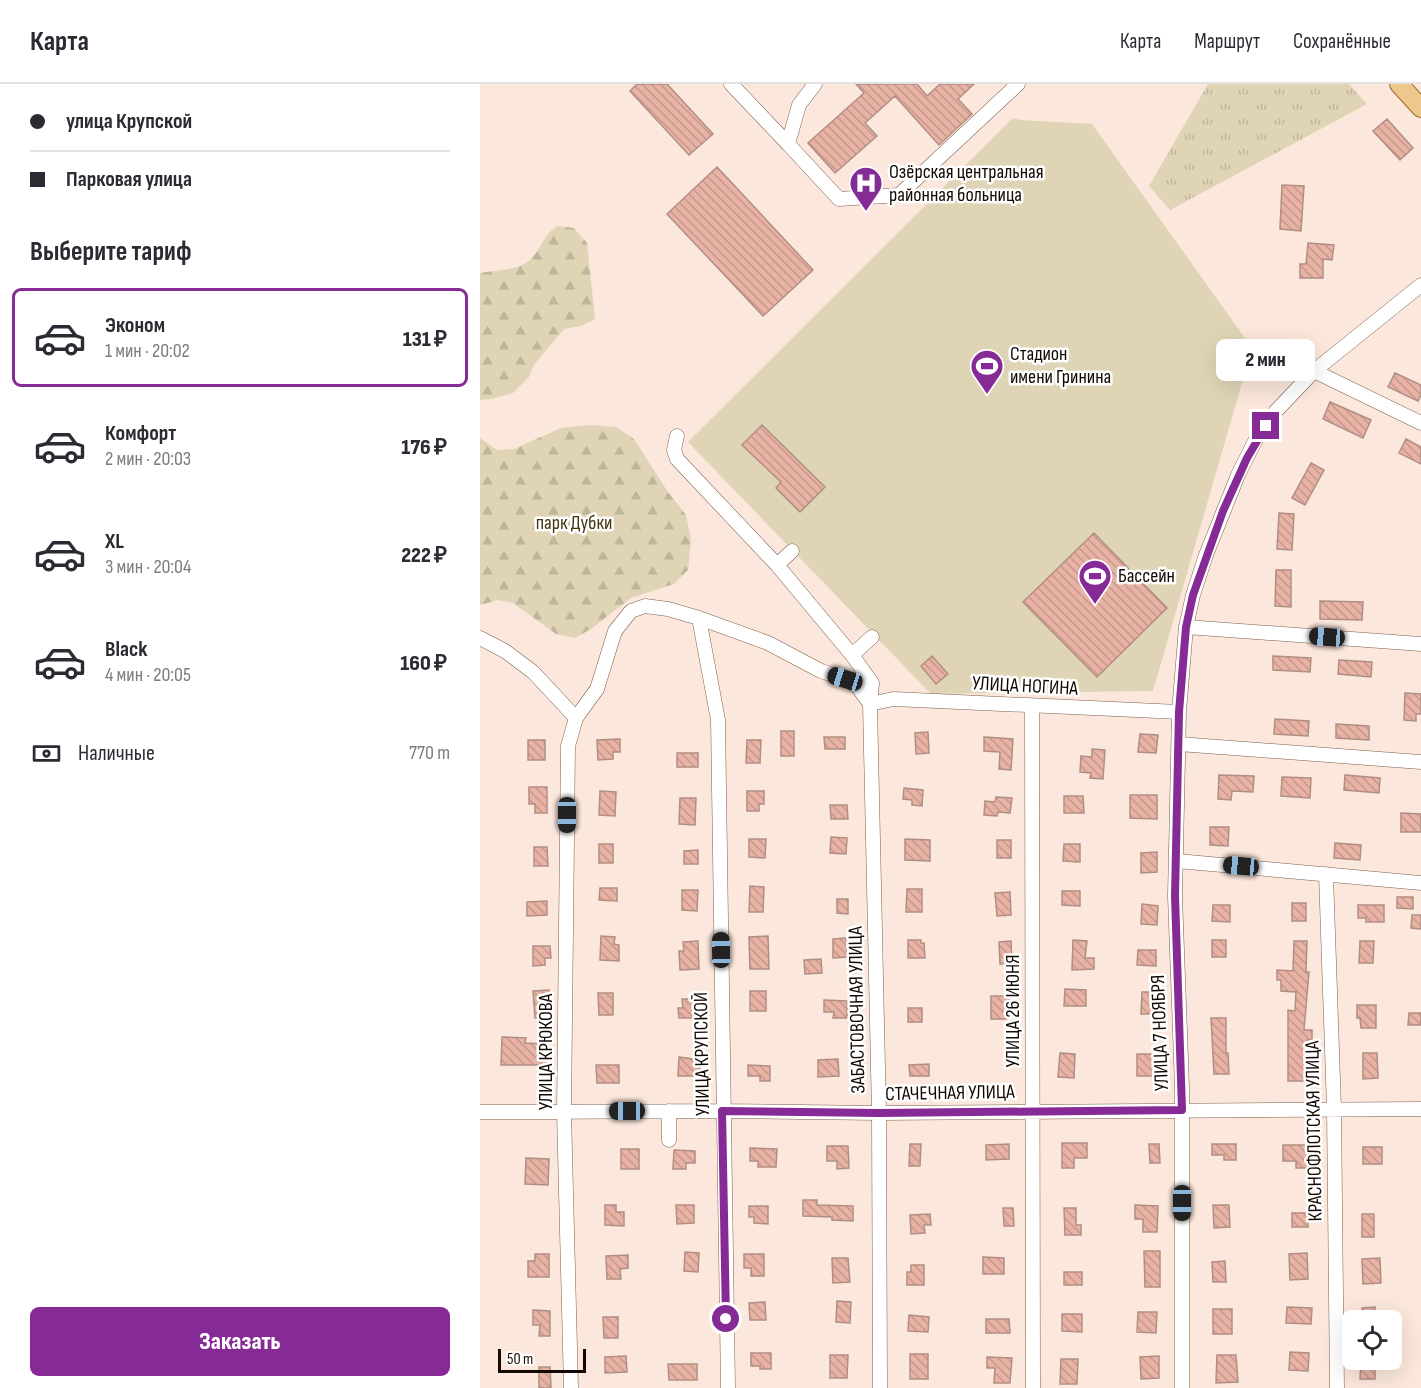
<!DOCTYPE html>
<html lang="ru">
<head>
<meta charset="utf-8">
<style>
	:root { --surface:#fff; --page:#f7f7f7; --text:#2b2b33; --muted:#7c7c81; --line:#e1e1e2; --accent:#862a96 }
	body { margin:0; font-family:"Sofia Sans Condensed",sans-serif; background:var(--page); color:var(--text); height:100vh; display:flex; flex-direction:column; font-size:22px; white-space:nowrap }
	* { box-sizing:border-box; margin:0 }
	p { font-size:20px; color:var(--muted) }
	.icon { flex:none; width:33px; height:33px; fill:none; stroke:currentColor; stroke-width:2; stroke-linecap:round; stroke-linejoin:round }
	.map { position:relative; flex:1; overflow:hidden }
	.side { display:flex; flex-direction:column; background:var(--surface); width:480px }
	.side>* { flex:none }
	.guide { display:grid; align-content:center; height:132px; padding:0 30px; background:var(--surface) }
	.fabs { position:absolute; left:862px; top:1226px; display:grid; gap:12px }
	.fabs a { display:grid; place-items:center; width:60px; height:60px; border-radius:9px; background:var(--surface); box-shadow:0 6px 24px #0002; font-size:30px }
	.scale { position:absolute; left:18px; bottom:15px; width:88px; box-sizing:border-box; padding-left:6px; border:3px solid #130903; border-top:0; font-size:16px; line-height:21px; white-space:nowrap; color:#130903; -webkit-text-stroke:4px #fff; paint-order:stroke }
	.end { position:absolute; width:27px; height:27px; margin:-14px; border:8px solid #862a96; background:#fff; box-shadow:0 0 0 3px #fff }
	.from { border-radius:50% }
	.bubble { position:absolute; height:42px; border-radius:9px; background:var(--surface); box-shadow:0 6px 24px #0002; font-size:20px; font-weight:800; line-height:42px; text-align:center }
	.car { position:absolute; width:18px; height:36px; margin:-18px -9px; border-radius:8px; box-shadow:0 0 4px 2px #0007; background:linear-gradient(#222 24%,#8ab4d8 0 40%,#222 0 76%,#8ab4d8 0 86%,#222 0) }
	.guide b { display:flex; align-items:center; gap:21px; height:57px; font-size:22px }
	.guide b+b { border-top:2px solid var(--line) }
	.guide i { width:15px; height:15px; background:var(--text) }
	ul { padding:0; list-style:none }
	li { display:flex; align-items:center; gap:18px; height:99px; margin:0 12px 9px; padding:0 18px; border:3px solid transparent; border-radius:9px }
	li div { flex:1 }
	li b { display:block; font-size:22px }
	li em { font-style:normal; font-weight:800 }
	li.active { border-color:var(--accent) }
	li>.icon { width:54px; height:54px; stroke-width:1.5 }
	h2 { padding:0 30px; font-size:27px; line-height:72px }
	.pay { display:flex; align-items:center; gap:15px; height:66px; padding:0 30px; font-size:22px }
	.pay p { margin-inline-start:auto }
	.primary-button { display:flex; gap:12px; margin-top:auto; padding:12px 30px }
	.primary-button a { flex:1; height:69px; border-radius:9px; background:var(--accent); color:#fff; font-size:24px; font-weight:800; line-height:69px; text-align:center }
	header { display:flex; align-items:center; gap:36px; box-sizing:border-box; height:84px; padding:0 30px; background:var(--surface); border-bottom:2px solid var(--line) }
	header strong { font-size:28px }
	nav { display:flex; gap:33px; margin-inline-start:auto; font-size:21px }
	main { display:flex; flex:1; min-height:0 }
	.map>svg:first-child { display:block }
</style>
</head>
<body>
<header>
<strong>Карта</strong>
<nav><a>Карта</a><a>Маршрут</a><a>Сохранённые</a></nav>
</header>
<main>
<section class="side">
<div class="guide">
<b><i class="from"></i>улица Крупской</b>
<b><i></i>Парковая улица</b>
</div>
<h2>Выберите тариф</h2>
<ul>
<li class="active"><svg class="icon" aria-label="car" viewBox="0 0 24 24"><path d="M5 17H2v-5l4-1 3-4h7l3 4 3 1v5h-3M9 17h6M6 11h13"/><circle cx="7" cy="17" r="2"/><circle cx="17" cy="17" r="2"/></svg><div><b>Эконом</b><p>1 мин · 20:02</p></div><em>131 ₽</em></li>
<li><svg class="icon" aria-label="car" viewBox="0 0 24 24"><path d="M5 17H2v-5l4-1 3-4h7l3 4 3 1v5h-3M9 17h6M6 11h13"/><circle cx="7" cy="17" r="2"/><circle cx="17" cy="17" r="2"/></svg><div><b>Комфорт</b><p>2 мин · 20:03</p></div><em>176 ₽</em></li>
<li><svg class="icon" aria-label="car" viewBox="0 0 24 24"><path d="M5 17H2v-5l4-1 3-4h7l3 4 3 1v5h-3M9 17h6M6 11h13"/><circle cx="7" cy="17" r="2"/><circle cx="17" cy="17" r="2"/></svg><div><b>XL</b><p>3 мин · 20:04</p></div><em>222 ₽</em></li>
<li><svg class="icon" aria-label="car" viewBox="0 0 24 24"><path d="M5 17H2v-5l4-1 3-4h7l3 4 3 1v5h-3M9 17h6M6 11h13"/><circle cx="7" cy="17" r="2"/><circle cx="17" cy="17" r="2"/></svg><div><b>Black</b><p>4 мин · 20:05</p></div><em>160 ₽</em></li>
</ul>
<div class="pay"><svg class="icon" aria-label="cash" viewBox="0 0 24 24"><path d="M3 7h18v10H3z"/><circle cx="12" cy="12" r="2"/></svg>Наличные<p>770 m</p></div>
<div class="primary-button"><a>Заказать</a></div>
</section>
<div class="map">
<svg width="941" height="1304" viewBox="0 0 941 1304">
	<defs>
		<pattern id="forest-firs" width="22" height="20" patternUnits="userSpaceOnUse" patternTransform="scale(1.5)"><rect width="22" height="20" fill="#dfd5b6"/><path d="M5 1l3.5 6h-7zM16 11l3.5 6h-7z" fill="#beb69b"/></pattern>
		<pattern id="park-tufts" width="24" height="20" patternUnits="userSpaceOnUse" patternTransform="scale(1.5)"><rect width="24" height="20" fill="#dfd5b6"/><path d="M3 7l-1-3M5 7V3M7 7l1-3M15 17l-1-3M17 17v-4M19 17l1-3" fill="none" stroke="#beb69b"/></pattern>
		<pattern id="building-back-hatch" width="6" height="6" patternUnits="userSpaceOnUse" patternTransform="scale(1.5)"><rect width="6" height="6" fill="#e8b3a5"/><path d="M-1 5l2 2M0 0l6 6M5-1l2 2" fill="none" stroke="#c6998c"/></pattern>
	</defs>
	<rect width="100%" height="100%" fill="#fbe7db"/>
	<path fill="url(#forest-firs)" d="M78,142L94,144L107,159L115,235L101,242L84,245L53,282L49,293L33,309L12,315L0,316V189C16,186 38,187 51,175C62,164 63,150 78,142Z
		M111,341L136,343L154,355L188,408L206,431L211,455L208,486L194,500L151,514L111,545L95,554L76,550L33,519L18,516L0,521V354L17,366L34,365L81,344Z"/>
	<path fill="url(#park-tufts)" d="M728,0H869L887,20L690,126L669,102Z"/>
	<path fill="#dfd5b6" d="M533,34L540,36L612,40L772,264L673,607L451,610L208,358Z"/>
	<path fill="url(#building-back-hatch)" stroke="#b18e84" stroke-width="1.5" d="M157,0H187L233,50L209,71L150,7Z
		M376,0H437L447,12L460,0H494L478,15L492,30L459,61L415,12L385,39L397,52L355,89L328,59L384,9Z
		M907,35L933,64L920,76L893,47Z
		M237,83L333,186L283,232L187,130Z
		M802,101L824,102L821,147L800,145Z
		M828,159L854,161L852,176L843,175V194H820V180H826Z
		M915,289L941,301V311L938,317L908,303Z
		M850,318L891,336L883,354L843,335Z
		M282,341L345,403L320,428L296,404L301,398L262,361Z
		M926,355L941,363V380L919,369Z
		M831,379L844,386L825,421L812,414Z
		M799,429L814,430L812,466L797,465Z
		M614,449L687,524L617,593L543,518Z
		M796,486H811V523L795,522Z
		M840,517L883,518L882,536L840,535Z
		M452,572L468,590L456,600L441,582Z
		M793,572L831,574L830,588L793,586Z
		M859,576L892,578L891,593L858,590Z
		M925,609L941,610V630H936V637L924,636Z
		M795,635L829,637L828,652L794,650Z
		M856,640L889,642V656L856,654Z
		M301,647H314V672H301Z
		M448,648L449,669L436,670L435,649Z
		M660,650L678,651L676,669L658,668Z
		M344,653H365V665H345Z
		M504,653L533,655L531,686L519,685L520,668L504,667Z
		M140,655V668H133V675L118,676L117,656Z
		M48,656H65V676H48Z
		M267,656H281L280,679H266Z
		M612,665L625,666L623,695L610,694L611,689L600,688L601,672L612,673Z
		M197,669H218V683H197Z
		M739,691L774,692L773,708L752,707L751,716L738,715Z
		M865,691L900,694L899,709L864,706Z
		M802,693L831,694L830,714L801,712Z
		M49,703H67V729H55V720H49Z
		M424,704L443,706L442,722L432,721V716L423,715Z
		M120,707L136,708L135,732L119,731Z
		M267,707H284V720H279V727H267Z
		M650,711H677V735L650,734Z
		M584,712H603L604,729H584Z
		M516,713L532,714L530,729L518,728L517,732L504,731L505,717L515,718Z
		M200,714H216L215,741L199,740Z
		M350,721H367L368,735H351Z
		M921,729L941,730V748H921Z
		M730,743H749L748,762L730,761Z
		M351,753L367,754L366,770L350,769Z
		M269,755H286L285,774L269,773Z
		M425,755L450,756V777L425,776Z
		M517,756H531V774H517Z
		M855,759L881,761L880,776L854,774Z
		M119,760H133V779H119Z
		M584,760H600V778L583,777Z
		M54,763H67L68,782H54Z
		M218,766V780H204V767Z
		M677,768V788L661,789V769Z
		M270,802L284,803L283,828H269Z
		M120,804H137V817L119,816Z
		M427,805H442V828H426Z
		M202,806H218L217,827L202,826Z
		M582,807H600V822L582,821Z
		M530,808L531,831L517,832L515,809Z
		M917,813H933V825L917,824Z
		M357,815H368V830L357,829Z
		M67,817V831L47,832V818Z
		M812,819H826V837H812Z
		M662,820L678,822L677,841L661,840Z
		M733,821H750V838L732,837Z
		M878,821H904V838H886V834H878Z
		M932,831H941V845L931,844Z
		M121,852L135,853L134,860L139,861V877L120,876Z
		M288,852L289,885H270L269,853Z
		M366,854L367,873L353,874V855Z
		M428,856H441V859H444L445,874H428Z
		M593,856L607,857L605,874H614V885L592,886Z
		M732,856H746V873H732Z
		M218,857L219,885L200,886L199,867H204L203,858Z
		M531,857L532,880H520L519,858Z
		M814,857H827L826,888H829L824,946H832V956H827L828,997H808V926L815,927L816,908L801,907V896H797V886L813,887Z
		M880,857H894L893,879H879Z
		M53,862H70L71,874H65V881L53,882Z
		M658,866H676V882L657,881Z
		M341,875L342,889L325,890L324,876Z
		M585,905L606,906V922H584Z
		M69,906L70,933L55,934L53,907Z
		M270,907H286V927H270Z
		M662,908H676V930H661Z
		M118,909H133V931H119Z
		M511,912H529V925H526V935H511Z
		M202,915H216V934H199L198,924H203Z
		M344,916L367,917V934H353L354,928H344Z
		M877,921H896V944H881L880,934H877Z
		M428,924H442V938H428Z
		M929,929H941V941H928Z
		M731,934H746V969H748L749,990H734Z
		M22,953L46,954L45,959L67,960L66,981H21Z
		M580,969L595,970L594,994L578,993Z
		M883,969H897L898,994L883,995Z
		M657,970H674V992H657Z
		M199,973L220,976V992H198Z
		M358,975L359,992L338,993V976Z
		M449,980V992H430L429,981Z
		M116,981H139V999H117Z
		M268,981L290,982V997H280V992H268Z
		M582,1059H607V1074H594V1084H582Z
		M430,1060H441L440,1082H429Z
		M529,1060V1075L506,1076V1061Z
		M669,1060H679L680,1079H670Z
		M732,1060H756V1076H744V1071H732Z
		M803,1061H829V1084H816V1077H803Z
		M347,1062H368L369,1084L357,1085V1077H347Z
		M883,1063H902V1080H883Z
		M270,1064L297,1065L296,1083H278V1077H270Z
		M141,1065H159V1085H141Z
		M194,1066L215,1067V1079H206V1085H193Z
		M46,1074L69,1075L68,1101L45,1100Z
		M323,1116H337V1121L373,1122V1137L352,1136V1133L323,1132Z
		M125,1121H136V1128H144V1142L125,1141Z
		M196,1121H214V1139L197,1140Z
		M655,1121L678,1122L677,1148H663V1135H655Z
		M733,1121H749L750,1143L734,1144Z
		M269,1122H288V1140L274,1139V1133H269Z
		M523,1124H533L534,1142H524Z
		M584,1124H596V1141H601V1151H585Z
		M812,1129H828V1143H812Z
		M450,1130L451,1141H444L445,1149L431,1150L430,1131Z
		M882,1130H894V1153H882Z
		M664,1167H680V1203H665Z
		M205,1168L219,1169L218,1188L204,1187Z
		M827,1169L828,1195L810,1196L809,1170Z
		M55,1170H69V1193H48V1177H55Z
		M264,1170H284V1192H271V1184H264Z
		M148,1171V1184L140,1185L141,1195H127L126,1172Z
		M503,1173L524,1174V1190H503Z
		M352,1174H368L370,1198L353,1199Z
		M900,1174L901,1199L883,1200L882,1175Z
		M745,1177L746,1198H733L732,1178Z
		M431,1181H444V1201H427V1188H431Z
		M584,1188H602V1201H584Z
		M357,1217L371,1218L370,1239L356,1238Z
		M285,1218L286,1236H270L269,1219Z
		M807,1223L832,1224L831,1240L806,1239Z
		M895,1223L896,1236H882V1224Z
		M733,1225H752V1250H733Z
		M53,1226L70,1227V1252H59L60,1241H53Z
		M658,1228H677L676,1249L657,1248Z
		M582,1230H602V1248L582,1247Z
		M429,1231L449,1233L448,1248L428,1247Z
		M123,1233H138V1254H124Z
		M506,1235H529L530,1249H506Z
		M810,1268L829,1269L828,1287L809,1286Z
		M271,1269H291V1285H280V1282H271Z
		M430,1270H448V1295H430Z
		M350,1271H368L367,1294H350Z
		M737,1271H756L758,1298L736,1299Z
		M146,1272L147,1288L125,1289V1273Z
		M679,1272V1294L661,1295L660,1273Z
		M507,1273L532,1274L530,1299H514L515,1284H507Z
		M581,1275H598L597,1300H580Z
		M881,1275H895V1295H880Z
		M188,1280H217V1296H189Z
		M59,1283H70L71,1304H59Z"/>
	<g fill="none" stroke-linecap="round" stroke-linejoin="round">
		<defs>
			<path id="minor" d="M251,0L308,60
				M335,0L319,21L308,60L359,115L419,111L538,0
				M834,287L941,339
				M197,352L194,366L197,375L297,481L372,571L392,599L390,620L399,1029L400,1304
				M297,481L312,467
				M219,534L238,636L248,1304
				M706,543L941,560
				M0,554L25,567L53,588L96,634
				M372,571L392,553
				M390,620L413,615L699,628
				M552,622L553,1304
				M699,660L941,678
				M697,777L941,799
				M846,790L854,1025L857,1304
				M0,1028L242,1027L399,1029L941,1025
				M189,1056V1027
				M91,1304L84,1028L88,662L96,634L117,605L135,547L151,527L165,522L188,525L219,534L288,559L341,587L365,595L377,602L390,620
				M702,1304V1003L695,812L699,628L706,543L713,511L726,471L758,391L775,357L796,327L834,287L941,201"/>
			<path id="major" d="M919,0L941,24"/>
		</defs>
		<use href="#minor" stroke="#7c604d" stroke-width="15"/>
		<use href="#major" stroke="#9a6c2b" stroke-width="20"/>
		<use href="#minor" stroke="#fff" stroke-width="14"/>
		<use href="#major" stroke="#eec78c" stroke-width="18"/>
	</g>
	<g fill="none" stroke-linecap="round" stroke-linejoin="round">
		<path stroke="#862a96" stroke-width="8" d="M246,1235L242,1027L399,1029L702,1026L695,812L699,628L706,543L713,511L743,427L767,374L786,342"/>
	</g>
	<defs>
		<symbol id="hospital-pin" viewBox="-11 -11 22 30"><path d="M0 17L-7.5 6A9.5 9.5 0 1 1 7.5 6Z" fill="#862a96" stroke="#fff"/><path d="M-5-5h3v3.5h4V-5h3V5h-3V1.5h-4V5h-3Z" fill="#fff"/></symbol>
		<symbol id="stadium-pin" viewBox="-11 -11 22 30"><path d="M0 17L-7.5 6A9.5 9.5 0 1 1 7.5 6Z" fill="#862a96" stroke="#fff"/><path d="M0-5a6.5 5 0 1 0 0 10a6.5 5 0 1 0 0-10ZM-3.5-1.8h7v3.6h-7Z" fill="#fff"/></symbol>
	</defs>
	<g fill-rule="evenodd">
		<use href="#hospital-pin" x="367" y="80" width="38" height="52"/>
		<use href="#stadium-pin" x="488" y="263" width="38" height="52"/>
		<use href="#stadium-pin" x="596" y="473" width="38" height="52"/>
	</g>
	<g text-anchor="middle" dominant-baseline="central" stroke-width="5" stroke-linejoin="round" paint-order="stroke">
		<g font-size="20" fill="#130903" stroke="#fff" text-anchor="start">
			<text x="409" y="88">Озёрская центральная<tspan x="409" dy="23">районная больница</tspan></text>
			<text x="530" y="270">Стадион<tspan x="530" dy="23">имени Гринина</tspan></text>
			<text x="638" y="492">Бассейн</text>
		</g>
		<g font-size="20" fill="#423711" stroke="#fff">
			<text x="94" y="439">парк Дубки</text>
		</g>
		<g font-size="20" fill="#130903" stroke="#fff">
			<text transform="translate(545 602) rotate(3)">УЛИЦА НОГИНА</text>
			<text transform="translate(377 926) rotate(-91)">ЗАБАСТОВОЧНАЯ УЛИЦА</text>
			<text transform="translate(533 927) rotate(-90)">УЛИЦА 26 ИЮНЯ</text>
			<text transform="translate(680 949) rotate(-92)">УЛИЦА 7 НОЯБРЯ</text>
			<text transform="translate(66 968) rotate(-90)">УЛИЦА КРЮКОВА</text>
			<text transform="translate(222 970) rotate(-91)">УЛИЦА КРУПСКОЙ</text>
			<text transform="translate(470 1009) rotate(-1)">СТАЧЕЧНАЯ УЛИЦА</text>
			<text transform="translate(834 1047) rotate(-91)">КРАСНОФЛОТСКАЯ УЛИЦА</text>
		</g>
	</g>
</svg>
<div class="fabs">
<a><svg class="icon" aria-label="locate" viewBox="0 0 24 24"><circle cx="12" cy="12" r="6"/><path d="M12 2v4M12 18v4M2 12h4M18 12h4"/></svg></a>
</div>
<div class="scale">50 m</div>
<i class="end from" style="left:246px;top:1235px"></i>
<i class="end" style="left:786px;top:342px"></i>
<div class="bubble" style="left:736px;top:255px;width:99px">2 мин</div>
<i class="car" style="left:847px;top:553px;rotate:274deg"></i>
<i class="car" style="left:365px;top:595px;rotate:287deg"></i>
<i class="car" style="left:87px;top:731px;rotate:180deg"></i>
<i class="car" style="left:761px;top:782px;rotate:275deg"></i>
<i class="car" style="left:241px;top:866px;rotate:359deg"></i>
<i class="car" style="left:147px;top:1027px;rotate:270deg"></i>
<i class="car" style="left:702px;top:1119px;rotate:180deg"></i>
</div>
</main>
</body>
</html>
